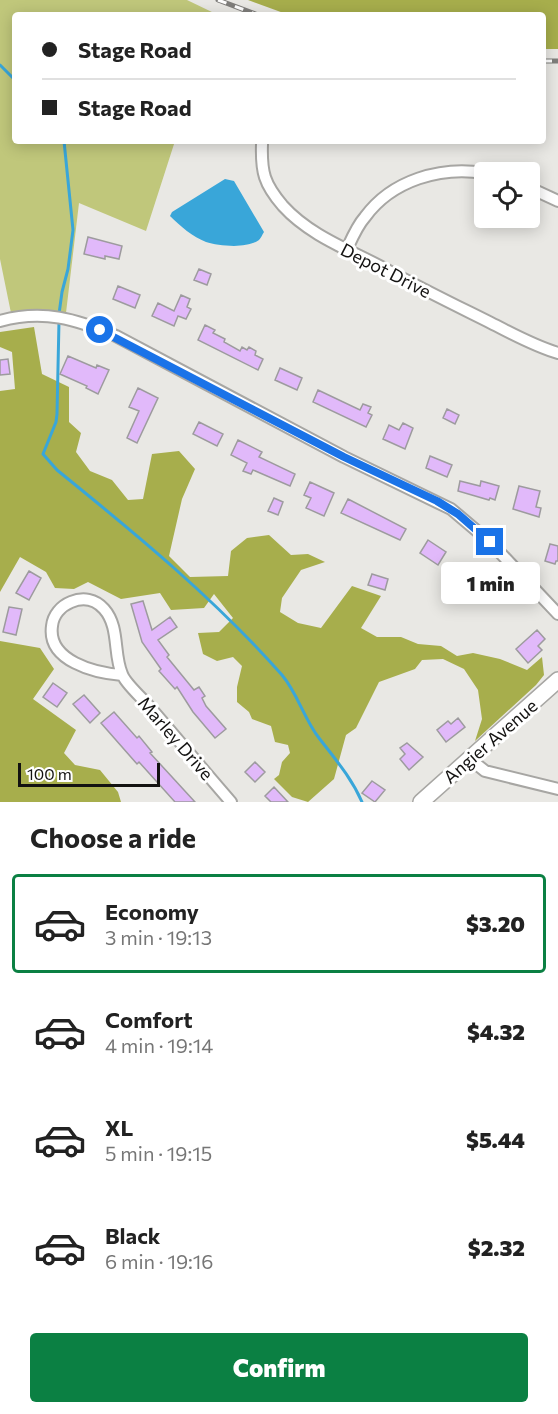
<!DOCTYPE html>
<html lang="en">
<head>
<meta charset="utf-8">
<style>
	:root { --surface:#fff; --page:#f2f2f2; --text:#222; --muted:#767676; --line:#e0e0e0; --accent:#0b8043 }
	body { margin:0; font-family:Commissioner,sans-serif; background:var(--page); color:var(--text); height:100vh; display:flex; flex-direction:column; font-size:22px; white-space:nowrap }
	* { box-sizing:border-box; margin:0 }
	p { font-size:20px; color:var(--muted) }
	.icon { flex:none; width:33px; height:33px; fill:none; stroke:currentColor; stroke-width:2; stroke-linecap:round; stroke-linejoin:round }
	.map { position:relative; height:802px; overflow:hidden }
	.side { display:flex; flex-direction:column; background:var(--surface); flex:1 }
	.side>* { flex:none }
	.top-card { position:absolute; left:12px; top:12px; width:534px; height:132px; border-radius:6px; box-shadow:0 3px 15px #0003; display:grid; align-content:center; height:132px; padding:0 30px; background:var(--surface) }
	.tools { position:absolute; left:474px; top:162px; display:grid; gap:12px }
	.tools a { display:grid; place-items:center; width:66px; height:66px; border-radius:6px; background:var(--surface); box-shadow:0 3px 15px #0003; font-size:30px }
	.scale { position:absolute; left:18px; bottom:15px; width:142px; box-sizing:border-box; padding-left:6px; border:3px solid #131211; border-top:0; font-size:16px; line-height:21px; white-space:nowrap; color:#131211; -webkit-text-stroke:4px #fff; paint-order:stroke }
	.end { position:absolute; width:27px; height:27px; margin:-14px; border:8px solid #1a73e8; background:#fff; box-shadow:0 0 0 3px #fff }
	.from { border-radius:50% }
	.bubble { position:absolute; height:42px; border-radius:6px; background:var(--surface); box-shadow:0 3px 15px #0003; font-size:20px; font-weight:800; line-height:42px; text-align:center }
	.top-card b { display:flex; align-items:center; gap:21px; height:57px; font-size:22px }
	.top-card b+b { border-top:2px solid var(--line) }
	.top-card i { width:15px; height:15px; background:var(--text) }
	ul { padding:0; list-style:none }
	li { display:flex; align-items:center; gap:18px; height:99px; margin:0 12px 9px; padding:0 18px; border:3px solid transparent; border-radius:6px }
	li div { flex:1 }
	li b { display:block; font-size:22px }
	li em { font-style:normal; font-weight:800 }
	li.active { border-color:var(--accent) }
	li>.icon { width:54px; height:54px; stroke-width:1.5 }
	h2 { padding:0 30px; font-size:27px; line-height:72px }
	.button { display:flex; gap:12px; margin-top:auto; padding:12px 30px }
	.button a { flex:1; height:69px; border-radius:6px; background:var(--accent); color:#fff; font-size:24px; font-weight:800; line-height:69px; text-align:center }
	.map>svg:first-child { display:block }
</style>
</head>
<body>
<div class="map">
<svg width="558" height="802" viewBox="0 0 558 802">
	<rect width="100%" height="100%" fill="#e9e8e4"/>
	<path fill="#c0c77b" d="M0,0H187L214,13V15H15V141H175L146,231L79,203L66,313L36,310L11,313L0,259Z"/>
	<path fill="#a7ae4c" d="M248,0H558V49H543V15H289Z
		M34,327L42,374L69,387V422L81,433L76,452L90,471L112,480L128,500L143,499L152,454L179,451L195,469L182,499L169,556L190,577L228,576L231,551L247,538L269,535L291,555L308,554L325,562L301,570L282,598L280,612L298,623L321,628L352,586L381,596L361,628L377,637H401L418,644L441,646L457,656L473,653L500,659L527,670L542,657L544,675L536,685L475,741L482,719L478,690L464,669L443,659L422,660L415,669L379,682L356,728L346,735L334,779L308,802L292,797L274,779L279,775L282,762L290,753L288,745L275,742L271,726L252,719L249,712L237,702V687L242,666L233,657L217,661L203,654L198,633L219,632L233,618L214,594L204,608L171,610L160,593L121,599L88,582L74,589L55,588L46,572L20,557L0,592V391L15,389L12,352L0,347V332Z
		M0,641L40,648L54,669L33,699L76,730L64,753L75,765L100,770L118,792L121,802H0Z"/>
	<path fill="#39a6d9" d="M225,179L234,181L264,232C262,235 261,238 259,240C247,249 219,246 206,242C193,237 180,226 170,216L172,212Z"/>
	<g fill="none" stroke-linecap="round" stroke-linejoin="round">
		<path stroke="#39a6d9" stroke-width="3" d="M0,65L15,80
			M59,314L62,292L68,269L73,230L64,141
			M59,321L57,414L56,422L43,454L57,470C136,534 215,599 282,675C298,694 304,719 319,738C335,759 351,777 362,802"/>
	</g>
	<path fill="#e1b9fa" stroke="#9d9b9e" stroke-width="1.5" d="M88,237L122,246L119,259L105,256V259L84,254Z
		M199,269L211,274L207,285L194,280Z
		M118,286L140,295L135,308L113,299Z
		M181,295L190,299L187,307L191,309L186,319L178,316L174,326L152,316L158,303L174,311Z
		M205,325L215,330L213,333L225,339L224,342L240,351L242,347L247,350L249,347L256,351L255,355L263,359L258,370L198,340Z
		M68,356L96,368L97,365L109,370L98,394L86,388L87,386L60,374Z
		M8,359L10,374L0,375V360Z
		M280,368L302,378L297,390L275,380Z
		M138,388L158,398L137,443L127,438L139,411L129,407Z
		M318,390L360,410L363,404L371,407L368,413L372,415L366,427L313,402Z
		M447,409L459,415L455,424L443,418Z
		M199,422L223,434L217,446L193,434Z
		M403,423L413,428L405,449L383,439L389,425L399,430Z
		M238,440L262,452L259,457L295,474L290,486L253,470L251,474L243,471L247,463L231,455Z
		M430,456L452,465L447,477L426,468Z
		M460,481L480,486L481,481L499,486L495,500L490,498L489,500L458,491Z
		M310,482L334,493L324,516L306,508L311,498L304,495Z
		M519,486L540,491L536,507L541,508L539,517L513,509Z
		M274,498L283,502L278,515L268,511Z
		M348,499L406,529L400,540L341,513Z
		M428,540L446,552L438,565L420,553Z
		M550,544L558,546V561H556L555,564L545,561Z
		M29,571L41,578L29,600L16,593Z
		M462,571L487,589L480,600L455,582Z
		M372,574L388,579L385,590L368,585Z
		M143,601L152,630L170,617L177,627L158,640L169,655L167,657L194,690L199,687L205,696L202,698L206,706L226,729L215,738L193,712L177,687L175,689L159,671L161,669L142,642L131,604Z
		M9,607L22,609L16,635L3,632Z
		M537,630L545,639L538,646L542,650L528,663L516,649Z
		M53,683L67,693L57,707L43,697Z
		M84,695L100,713L90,723L73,704Z
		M114,712L137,738L139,736L152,752L150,753L195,802H175L139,762L137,764L101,723Z
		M458,718L465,727L446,742L437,730L448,721L451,724Z
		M407,743L423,757L409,770L400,759L405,754L400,748Z
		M255,762L265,772L255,782L245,772Z
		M372,781L385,790L375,802L362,793Z
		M274,787L288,802H271L265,796Z"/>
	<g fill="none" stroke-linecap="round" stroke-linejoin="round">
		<defs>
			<path id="minor" d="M262,144C261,172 264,184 283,206C311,237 353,251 389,271C422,289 457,306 491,323C513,334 534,346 558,353
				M530,188L558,201
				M347,249C352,238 357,226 365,217C392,180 441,166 484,173
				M0,321C43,309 76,319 116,336L344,457L451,509L490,542L558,614
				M122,675C95,673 47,661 52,626C53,615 61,606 71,602C83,597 95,599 104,609C120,627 113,654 122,674C125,683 141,697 148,705C176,737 203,770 231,802
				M470,759L485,771L558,789"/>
			<path id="secondary" d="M421,802L558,680"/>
		</defs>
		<use href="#minor" stroke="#a7a6a3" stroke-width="14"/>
		<use href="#secondary" stroke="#a7a6a3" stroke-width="18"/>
		<use href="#minor" stroke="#fff" stroke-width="10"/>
		<use href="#secondary" stroke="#fff" stroke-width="15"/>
		<defs>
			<path id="rail" d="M218,0L258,15
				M543,61H558"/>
		</defs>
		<use href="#rail" stroke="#7f7e7b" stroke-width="5"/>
		<use href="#rail" stroke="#fff" stroke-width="3" stroke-dasharray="9" stroke-linecap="butt"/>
	</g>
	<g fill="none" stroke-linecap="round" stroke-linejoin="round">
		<path stroke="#1a73e8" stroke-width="8" d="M100,330L344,457L437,501L458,514L490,542"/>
	</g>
	<g text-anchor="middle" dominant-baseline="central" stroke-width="6" stroke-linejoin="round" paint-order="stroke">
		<g font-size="18" fill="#131211" stroke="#fff">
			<text transform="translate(386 270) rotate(27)">Depot Drive</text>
			<text transform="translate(176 738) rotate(49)">Marley Drive</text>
			<text transform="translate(490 741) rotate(-41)">Angier Avenue</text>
		</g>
	</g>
</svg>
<div class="tools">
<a><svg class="icon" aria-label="locate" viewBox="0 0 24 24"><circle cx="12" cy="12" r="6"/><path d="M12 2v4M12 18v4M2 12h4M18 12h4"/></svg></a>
</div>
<div class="scale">100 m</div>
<i class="end from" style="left:100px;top:330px"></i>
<i class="end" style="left:490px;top:542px"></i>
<div class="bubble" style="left:441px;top:562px;width:99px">1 min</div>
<div class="top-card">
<b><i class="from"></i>Stage Road</b>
<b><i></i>Stage Road</b>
</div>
</div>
<section class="side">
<h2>Choose a ride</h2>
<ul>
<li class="active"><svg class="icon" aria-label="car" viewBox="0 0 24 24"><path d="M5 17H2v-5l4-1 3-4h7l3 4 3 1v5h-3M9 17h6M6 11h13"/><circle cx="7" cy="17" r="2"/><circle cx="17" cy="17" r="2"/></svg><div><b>Economy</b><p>3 min · 19:13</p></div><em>$3.20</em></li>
<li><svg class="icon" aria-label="car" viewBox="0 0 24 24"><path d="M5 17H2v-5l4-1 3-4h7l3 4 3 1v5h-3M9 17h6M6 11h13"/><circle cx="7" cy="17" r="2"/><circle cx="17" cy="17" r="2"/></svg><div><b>Comfort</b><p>4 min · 19:14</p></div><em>$4.32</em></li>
<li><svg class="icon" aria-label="car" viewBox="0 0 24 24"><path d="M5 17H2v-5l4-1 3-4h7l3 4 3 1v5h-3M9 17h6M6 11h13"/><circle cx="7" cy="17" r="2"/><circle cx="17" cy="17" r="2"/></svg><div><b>XL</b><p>5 min · 19:15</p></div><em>$5.44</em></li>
<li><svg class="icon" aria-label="car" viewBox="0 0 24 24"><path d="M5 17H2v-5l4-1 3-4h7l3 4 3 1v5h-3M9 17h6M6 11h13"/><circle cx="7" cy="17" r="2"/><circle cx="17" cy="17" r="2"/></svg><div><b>Black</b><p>6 min · 19:16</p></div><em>$2.32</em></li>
</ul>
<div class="button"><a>Confirm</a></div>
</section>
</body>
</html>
